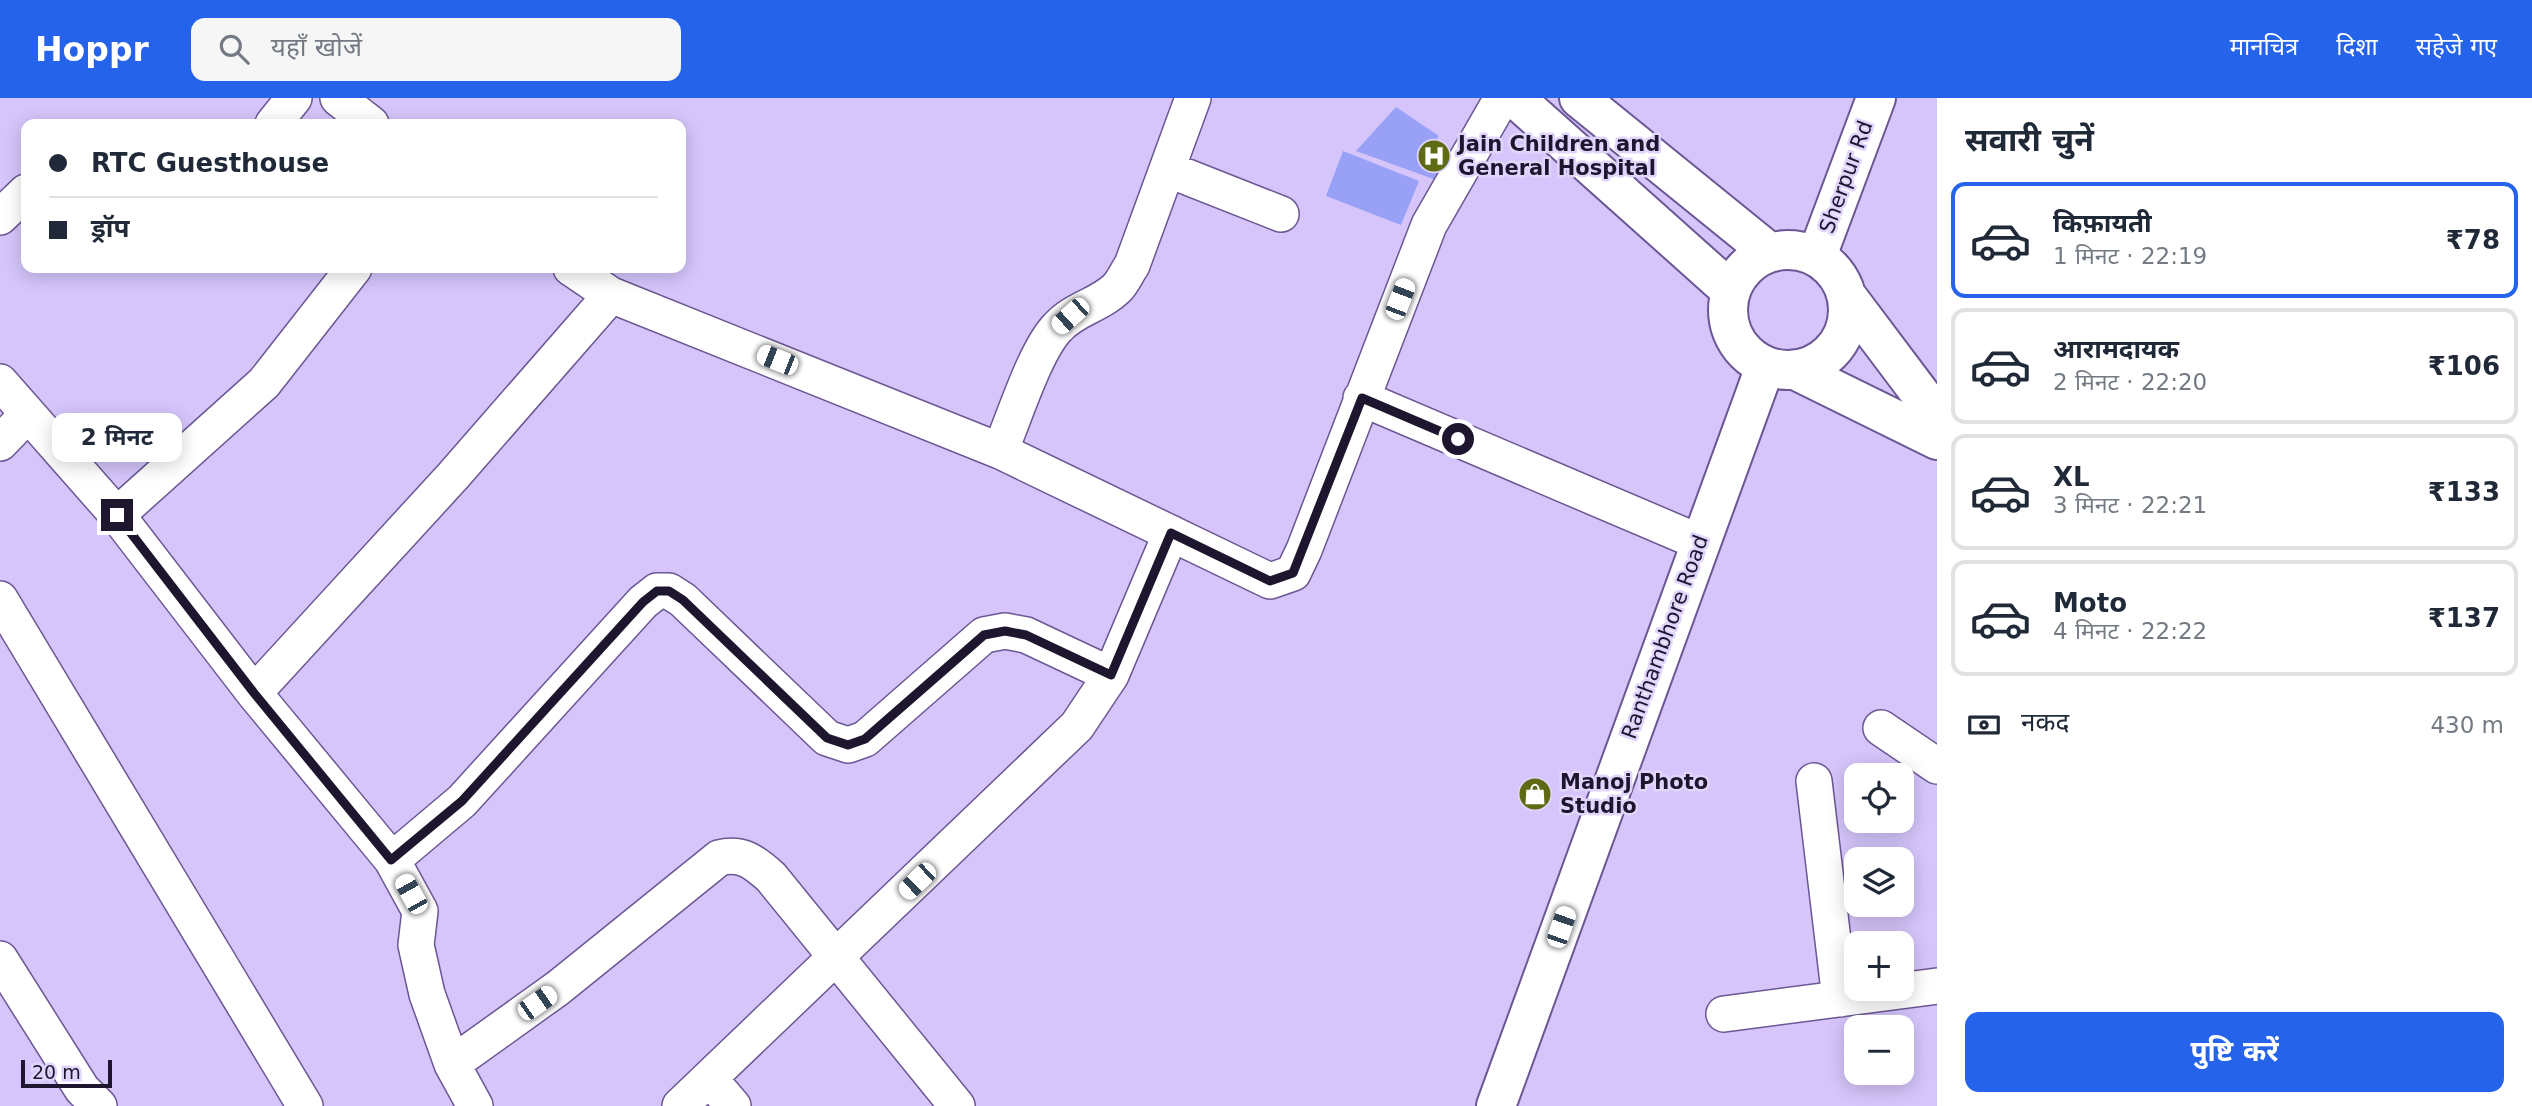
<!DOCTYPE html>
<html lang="hi">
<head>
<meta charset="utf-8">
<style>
	:root { --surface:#fff; --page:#f6f6f7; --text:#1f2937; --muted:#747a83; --line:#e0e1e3; --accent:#2563eb }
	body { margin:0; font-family:"DejaVu Sans","Noto Sans Devanagari",sans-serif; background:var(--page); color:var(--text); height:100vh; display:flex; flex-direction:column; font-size:26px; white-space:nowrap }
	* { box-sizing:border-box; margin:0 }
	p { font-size:23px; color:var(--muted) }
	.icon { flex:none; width:38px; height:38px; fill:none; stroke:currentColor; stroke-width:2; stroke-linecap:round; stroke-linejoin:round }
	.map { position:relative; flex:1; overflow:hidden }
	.panel { display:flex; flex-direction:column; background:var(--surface); width:595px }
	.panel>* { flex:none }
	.top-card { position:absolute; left:21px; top:21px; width:665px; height:154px; border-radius:14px; box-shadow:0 4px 18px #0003; display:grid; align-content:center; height:154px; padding:0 28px; background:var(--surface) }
	.tools { position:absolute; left:1844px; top:665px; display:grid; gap:14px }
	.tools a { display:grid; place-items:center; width:70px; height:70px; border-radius:14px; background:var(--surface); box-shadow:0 4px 18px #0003; font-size:35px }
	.scale { position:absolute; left:21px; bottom:18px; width:91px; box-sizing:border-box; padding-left:7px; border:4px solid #1e162e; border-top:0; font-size:19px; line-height:24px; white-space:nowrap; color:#1e162e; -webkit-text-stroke:5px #e1d5fe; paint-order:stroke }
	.end { position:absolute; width:32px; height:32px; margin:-16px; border:9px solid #1e162e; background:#fff; box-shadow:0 0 0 4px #fff }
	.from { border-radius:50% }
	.bubble { position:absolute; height:49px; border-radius:14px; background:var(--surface); box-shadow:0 4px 18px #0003; font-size:23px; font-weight:700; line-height:49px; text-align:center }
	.car { position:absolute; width:21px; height:42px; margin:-21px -10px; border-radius:9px; box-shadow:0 0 5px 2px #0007; background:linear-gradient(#fff 24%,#345 0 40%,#fff 0 76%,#345 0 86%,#fff 0) }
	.top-card b { display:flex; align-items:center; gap:24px; height:66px; font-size:26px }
	.top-card b+b { border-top:2px solid var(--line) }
	.top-card i { width:18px; height:18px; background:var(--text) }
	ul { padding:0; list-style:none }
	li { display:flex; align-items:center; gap:21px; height:116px; margin:0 14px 10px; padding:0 14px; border:4px solid var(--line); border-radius:14px }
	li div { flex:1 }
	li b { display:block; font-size:26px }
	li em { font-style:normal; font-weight:700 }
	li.current { border-color:var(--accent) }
	li>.icon { width:63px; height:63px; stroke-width:1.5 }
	h2 { padding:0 28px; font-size:32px; line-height:84px }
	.pay { display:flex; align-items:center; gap:18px; height:77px; padding:0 28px; font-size:26px }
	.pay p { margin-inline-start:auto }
	.cta { display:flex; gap:14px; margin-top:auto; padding:14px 28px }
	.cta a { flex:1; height:80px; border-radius:14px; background:var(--accent); color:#fff; font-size:28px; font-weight:700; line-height:80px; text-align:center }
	header { display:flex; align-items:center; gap:42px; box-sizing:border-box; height:98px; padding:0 35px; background:var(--accent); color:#fff }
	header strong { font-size:33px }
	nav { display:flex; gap:38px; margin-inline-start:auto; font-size:24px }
	.search { width:490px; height:63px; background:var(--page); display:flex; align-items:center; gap:18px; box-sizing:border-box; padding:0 24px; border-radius:14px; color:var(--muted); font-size:26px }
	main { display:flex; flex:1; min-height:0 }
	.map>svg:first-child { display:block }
</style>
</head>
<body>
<header>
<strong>Hoppr</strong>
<div class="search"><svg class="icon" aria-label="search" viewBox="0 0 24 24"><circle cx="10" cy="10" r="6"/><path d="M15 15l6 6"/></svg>यहाँ खोजें</div>
<nav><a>मानचित्र</a><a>दिशा</a><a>सहेजे गए</a></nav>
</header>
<main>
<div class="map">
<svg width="1937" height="1008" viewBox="0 0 1937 1008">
	<rect width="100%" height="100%" fill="#d5c5fb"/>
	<path fill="#99a1f7" d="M1396,9L1439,38L1437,40L1465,63L1450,87L1356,53Z
		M1343,53L1419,83L1401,127L1326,98Z"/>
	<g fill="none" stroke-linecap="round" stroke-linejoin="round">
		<defs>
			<path id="minor" d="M338,0L371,26
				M273,26L294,0
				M1167,71L1281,116
				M0,119L26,94
				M354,170L264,285L117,417L254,595L392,762L420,813L416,847L427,896L452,966L475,1008
				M571,170L611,197L1000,353L1270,483L1293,475L1304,452L1429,127L1502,0
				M0,284L117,417
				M1361,300L1699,444
				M0,345L28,316
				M1000,353C1014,321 1035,252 1058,229C1074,211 1100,207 1117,190C1123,184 1127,174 1132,167L1193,0
				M0,501L305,1008
				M254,595L453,378L611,197
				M1881,630L1937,668
				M1814,683L1840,901
				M392,762L462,703L643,504L657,493H669L683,502L827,640L848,647L865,641L984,537L1005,533L1026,537L1111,577
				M0,861L82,991L99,1008
				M1724,916L1937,888
				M452,966L558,890L719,760C742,754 754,764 771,779L957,1008
				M710,981L733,1008
				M680,1008L1077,628L1111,577L1171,435"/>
			<path id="tertiary" d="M1817,158L1876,0"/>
			<path id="primary" d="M1496,1008L1765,269"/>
			<path id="trunk" d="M1515,0L1730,192
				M1579,0L1769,154
				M1728 212a60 60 0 1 1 120 0a60 60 0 1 1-120 0Z
				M1849,201L1937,318
				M1797,273L1937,342"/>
		</defs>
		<use href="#minor" stroke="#6b5793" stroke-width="38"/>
		<use href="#tertiary" stroke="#6b5793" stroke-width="42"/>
		<use href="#primary" stroke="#6b5793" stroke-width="42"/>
		<use href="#trunk" stroke="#6b5793" stroke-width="42"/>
		<use href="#minor" stroke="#fff" stroke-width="35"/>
		<use href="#tertiary" stroke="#fff" stroke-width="38"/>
		<use href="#primary" stroke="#fff" stroke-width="38"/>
		<use href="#trunk" stroke="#fff" stroke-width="38"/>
	</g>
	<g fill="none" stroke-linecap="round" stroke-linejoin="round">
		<path stroke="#1e162e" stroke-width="9" d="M117,417L254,595L391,762L462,703L643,504L657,493H669L683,502L827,640L848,647L865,641L984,537L1005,533L1026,537L1111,577L1171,435L1270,483L1293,475L1362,300L1458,341"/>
	</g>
	<defs>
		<symbol id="hospital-disc" viewBox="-11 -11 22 22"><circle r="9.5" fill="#5e6b14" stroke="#e1d5fe"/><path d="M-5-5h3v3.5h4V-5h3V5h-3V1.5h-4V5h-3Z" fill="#fff"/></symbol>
		<symbol id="shop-disc" viewBox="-11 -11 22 22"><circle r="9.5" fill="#5e6b14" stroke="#e1d5fe"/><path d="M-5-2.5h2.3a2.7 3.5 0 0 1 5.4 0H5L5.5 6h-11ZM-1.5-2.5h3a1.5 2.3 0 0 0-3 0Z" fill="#fff"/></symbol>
	</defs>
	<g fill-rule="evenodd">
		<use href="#hospital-disc" x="1415" y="39" width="38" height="38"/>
		<use href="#shop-disc" x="1516" y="677" width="38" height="38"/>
	</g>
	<g text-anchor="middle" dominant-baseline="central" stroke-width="5" stroke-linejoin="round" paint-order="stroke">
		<g font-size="21" font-weight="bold" fill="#1e162e" stroke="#e1d5fe" text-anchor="start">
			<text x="1458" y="46">Jain Children and<tspan x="1458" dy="24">General Hospital</tspan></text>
			<text x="1560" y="684">Manoj Photo<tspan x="1560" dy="24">Studio</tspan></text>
		</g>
		<g font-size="21" fill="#1e162e" stroke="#e1d5fe">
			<text transform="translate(1846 79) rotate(-70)">Sherpur Rd</text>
			<text transform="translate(1665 539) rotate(-70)">Ranthambhore Road</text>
		</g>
	</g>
</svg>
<div class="tools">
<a><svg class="icon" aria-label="locate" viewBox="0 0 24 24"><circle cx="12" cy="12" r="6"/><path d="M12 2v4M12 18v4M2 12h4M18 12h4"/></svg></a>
<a><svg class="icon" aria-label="layers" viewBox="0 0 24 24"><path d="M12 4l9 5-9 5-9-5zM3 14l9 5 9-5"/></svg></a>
<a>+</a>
<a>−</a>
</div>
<div class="scale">20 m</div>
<i class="end from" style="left:1458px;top:341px"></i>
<i class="end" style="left:117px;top:417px"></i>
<div class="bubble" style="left:52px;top:315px;width:130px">2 मिनट</div>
<i class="car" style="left:1400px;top:201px;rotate:21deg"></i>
<i class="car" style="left:1070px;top:218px;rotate:228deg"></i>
<i class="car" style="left:777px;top:262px;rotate:292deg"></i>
<i class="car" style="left:917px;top:783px;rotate:226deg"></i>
<i class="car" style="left:411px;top:796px;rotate:331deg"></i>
<i class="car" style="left:1561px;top:829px;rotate:19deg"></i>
<i class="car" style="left:537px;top:905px;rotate:55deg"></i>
<div class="top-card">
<b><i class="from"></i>RTC Guesthouse</b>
<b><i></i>ड्रॉप</b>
</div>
</div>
<section class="panel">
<h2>सवारी चुनें</h2>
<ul>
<li class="current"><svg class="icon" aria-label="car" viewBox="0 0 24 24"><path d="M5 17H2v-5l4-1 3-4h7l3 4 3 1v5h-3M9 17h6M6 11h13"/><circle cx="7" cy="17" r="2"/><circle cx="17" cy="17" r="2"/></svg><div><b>किफ़ायती</b><p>1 मिनट · 22:19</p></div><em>₹78</em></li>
<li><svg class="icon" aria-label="car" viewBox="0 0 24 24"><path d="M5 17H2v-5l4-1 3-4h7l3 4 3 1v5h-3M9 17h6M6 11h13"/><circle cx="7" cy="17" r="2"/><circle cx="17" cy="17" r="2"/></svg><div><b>आरामदायक</b><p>2 मिनट · 22:20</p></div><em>₹106</em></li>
<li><svg class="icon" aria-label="car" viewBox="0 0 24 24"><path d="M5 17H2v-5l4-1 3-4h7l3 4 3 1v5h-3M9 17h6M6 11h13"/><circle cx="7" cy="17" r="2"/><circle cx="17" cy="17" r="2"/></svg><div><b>XL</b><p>3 मिनट · 22:21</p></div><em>₹133</em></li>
<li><svg class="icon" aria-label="car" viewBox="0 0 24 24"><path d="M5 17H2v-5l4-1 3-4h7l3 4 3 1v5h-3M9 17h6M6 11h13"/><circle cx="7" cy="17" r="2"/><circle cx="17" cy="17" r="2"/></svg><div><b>Moto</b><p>4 मिनट · 22:22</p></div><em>₹137</em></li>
</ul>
<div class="pay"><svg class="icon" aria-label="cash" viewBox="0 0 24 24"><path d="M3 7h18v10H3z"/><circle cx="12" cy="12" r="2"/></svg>नकद<p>430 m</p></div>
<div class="cta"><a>पुष्टि करें</a></div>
</section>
</main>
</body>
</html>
